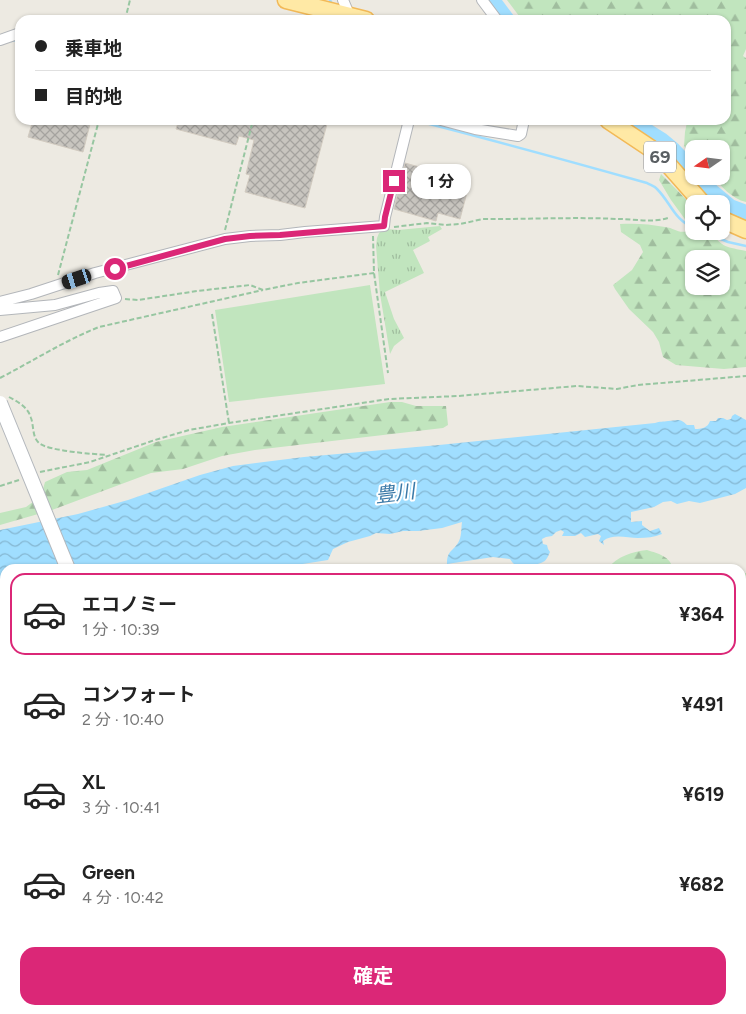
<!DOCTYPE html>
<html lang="ja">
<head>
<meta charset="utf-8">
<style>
	:root { --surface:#fff; --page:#f6f6f6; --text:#222; --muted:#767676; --line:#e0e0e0; --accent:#db2777 }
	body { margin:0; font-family:Figtree,"Noto Sans JP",sans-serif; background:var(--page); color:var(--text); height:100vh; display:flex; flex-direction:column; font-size:19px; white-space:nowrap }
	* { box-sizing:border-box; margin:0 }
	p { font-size:16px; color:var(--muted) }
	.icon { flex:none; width:28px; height:28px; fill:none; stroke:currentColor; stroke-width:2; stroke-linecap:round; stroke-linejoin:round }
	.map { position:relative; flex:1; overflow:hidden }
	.panel { position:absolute; left:0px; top:564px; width:746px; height:451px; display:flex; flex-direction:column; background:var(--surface); border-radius:15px 15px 0 0; box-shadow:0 1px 4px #0004 }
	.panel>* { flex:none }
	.hud { position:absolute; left:15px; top:15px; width:716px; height:110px; border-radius:15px; box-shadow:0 1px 4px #0004; display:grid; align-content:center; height:110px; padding:0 20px; background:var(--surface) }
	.needle { width:32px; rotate:256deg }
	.tools { position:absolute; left:685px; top:140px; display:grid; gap:10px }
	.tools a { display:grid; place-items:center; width:45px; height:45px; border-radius:10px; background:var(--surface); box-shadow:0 1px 4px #0004; font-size:25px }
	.end { position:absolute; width:22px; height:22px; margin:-11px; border:6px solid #db2777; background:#fff; box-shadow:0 0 0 2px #fff }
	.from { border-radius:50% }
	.bubble { position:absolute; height:35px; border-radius:15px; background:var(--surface); box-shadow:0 1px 4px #0004; font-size:16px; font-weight:700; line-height:35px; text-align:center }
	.car { position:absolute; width:15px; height:30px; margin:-15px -8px; border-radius:6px; box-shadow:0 0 4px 1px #0007; background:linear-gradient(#222 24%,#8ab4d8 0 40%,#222 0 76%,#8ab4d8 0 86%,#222 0) }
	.hud b { display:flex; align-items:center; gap:18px; height:48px; font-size:19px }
	.hud b+b { border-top:1px solid var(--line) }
	.hud i { width:12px; height:12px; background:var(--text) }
	ul { padding:9px 0 0; list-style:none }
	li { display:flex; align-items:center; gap:15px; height:82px; margin:0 10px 8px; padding:0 10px; border:2px solid transparent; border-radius:15px }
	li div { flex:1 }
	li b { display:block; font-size:19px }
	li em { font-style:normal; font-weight:700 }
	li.active { border-color:var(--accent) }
	li>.icon { width:45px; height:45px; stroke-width:1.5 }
	.primary-button { display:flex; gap:10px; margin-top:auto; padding:10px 20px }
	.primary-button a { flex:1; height:58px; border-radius:15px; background:var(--accent); color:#fff; font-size:20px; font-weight:700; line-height:58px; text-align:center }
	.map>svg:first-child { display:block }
</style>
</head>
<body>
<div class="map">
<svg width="746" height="1014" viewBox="0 0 746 1014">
	<defs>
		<pattern id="grass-tufts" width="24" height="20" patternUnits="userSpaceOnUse" patternTransform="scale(1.25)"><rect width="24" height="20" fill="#c1e5be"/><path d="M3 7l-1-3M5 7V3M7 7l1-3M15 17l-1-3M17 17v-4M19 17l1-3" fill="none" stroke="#a0bd9e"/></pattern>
		<pattern id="forest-firs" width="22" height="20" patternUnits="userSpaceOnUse" patternTransform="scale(1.25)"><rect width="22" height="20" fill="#c1e5be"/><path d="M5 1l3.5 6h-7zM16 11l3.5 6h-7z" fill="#a0bd9e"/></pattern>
		<pattern id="water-waves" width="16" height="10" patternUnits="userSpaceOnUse" patternTransform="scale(1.25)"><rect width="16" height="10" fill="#a0deff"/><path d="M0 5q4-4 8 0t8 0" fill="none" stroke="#85b7d2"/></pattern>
		<pattern id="building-cross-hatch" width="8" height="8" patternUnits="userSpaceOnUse" patternTransform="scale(1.25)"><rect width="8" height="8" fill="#c8c5bf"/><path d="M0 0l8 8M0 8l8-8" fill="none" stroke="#a5a39f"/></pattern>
	</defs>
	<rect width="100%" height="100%" fill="#edeae2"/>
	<path fill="url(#grass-tufts)" d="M440,226L442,229L428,237L430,241L413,250L424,273L385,292L394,319L404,338L394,346L390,354L380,294L376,246L377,238L379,233L382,231L387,229L398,230Z"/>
	<path fill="url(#forest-firs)" fill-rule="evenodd" d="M507,0H746V49L743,56L746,58V202C732,199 721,186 712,176H721V149H694V157L684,146L685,132L687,122L686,120H726V20H522Z
		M661,174L676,189L694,208V231H711C721,248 728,247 746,251V367L724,369L676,365L663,357L659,342L653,332L629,309L615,289L613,285L632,270L643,252L640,245L621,232L620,224C635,223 650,224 665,227C675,228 678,234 688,231L687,222L671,200L659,180ZM694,259H721V286H694Z
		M390,402H402L416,406H446L448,425L443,428L255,450L222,456L183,469L151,473L52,510L0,525V513L26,507L41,496L45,482L67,472L87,470L156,442L222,427Z
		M647,550C659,554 670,556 673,569H607C618,556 631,552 647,550Z
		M746,573V672L741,671V574Z
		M5,708V777L0,779V710Z"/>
	<path fill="#c1e5be" d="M370,285L385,384L229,402L215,310Z"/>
	<path fill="url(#water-waves)" d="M735,414L746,420V488L735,494L700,503L689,501L677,504L671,501L663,502L654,507L631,512V522L642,521V525L650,531L659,528L662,534C654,537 647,538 638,538C627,538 613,533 603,541L604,545L599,541L601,536L598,534L585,537L581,533L575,536H562L564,532L561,530L556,532L552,536L546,537L542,539L543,544L547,545L548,549L550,552C548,556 547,560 543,562C538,565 521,568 516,565C513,564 512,562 510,559L493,557L447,564C447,551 452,552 458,543C462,537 461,528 462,522L442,528L418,531H403L390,534L376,533L370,536L348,542L333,549L328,560L271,569H5V628L0,629V530L78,514L128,500L200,475L233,466L304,457L439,445L655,423C660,421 663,422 668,421C677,421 679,417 687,425H694L695,429C701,429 708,428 710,421H716L718,418H723L727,420L731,419L732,416Z"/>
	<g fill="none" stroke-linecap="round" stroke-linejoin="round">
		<path stroke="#a0deff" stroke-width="2.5" d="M330,0L331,2
			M11,41L20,39
			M414,120C492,140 569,161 647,183C650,185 655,186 657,189C671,203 674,220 694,228
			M702,231L728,242L746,246
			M633,1010V1014"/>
		<path stroke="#a0deff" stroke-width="16" d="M492,0L507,20
			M629,120L661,140L673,150L694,172
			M697,176L712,192L730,207L746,213"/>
	</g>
	<path fill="url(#building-cross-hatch)" stroke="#d2cbc0" d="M33,120H75L90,124L83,152L28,137Z
		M179,120H328L305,208L245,192L250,175L246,174L254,140L239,136L236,145L176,129Z
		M405,163L470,181L460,219L438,213L436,221L394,209Z"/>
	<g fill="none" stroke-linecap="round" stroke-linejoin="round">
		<defs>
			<path id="minor" d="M343,0L351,19
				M482,0L497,20
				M0,40L20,33
				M441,120L475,129L518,136L521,134L524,120
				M0,302L31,294L95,273L225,239L250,236L280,235L305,232L384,226L385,217L409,120
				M0,310L55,305L99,293L113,291L116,298L0,337
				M741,697L746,698
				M741,734L746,736
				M0,803L5,801
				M0,810L5,809
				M2,832L3,885L5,894
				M741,900L746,903
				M741,939L746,935
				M39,1010L40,1014
				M708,1010L709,1014
				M417,1014L420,1010"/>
			<path id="tertiary" d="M555,1010L556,1014"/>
			<path id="secondary" d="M238,1010L239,1014"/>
			<path id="primary" d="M286,0L366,20
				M608,120L650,148L666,162L703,204
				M721,219L746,230"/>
		</defs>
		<use href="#minor" stroke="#b3b6ba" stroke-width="12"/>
		<use href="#tertiary" stroke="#b3b6ba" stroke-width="15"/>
		<use href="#secondary" stroke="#b4b8bd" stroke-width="16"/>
		<use href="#primary" stroke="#f2b957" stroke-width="19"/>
		<path stroke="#97c6a1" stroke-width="2" stroke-dasharray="5 2.5" stroke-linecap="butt" d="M125,20L130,0
			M394,227L427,223L445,225L460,224L483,219H495C536,219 577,217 618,219C634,219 652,223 668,218
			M225,230L253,120
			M373,236L374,273L388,373
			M58,275L99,120
			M125,299L138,300L197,291L250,285L263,290L298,283L374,273
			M212,314L229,423
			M0,378C33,361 64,341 99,327L263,290
			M9,397C18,402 28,407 31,418C34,426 32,437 39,443C48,451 93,454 107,455
			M40,472L90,462L155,440L189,430L229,423L389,399L458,396L577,386L617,389L638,385L746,376
			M0,486L19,480"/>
		<use href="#minor" stroke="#fff" stroke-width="10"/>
		<use href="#tertiary" stroke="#fff" stroke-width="12"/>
		<use href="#secondary" stroke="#fff" stroke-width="14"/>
		<use href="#primary" stroke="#ffe9a5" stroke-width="16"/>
		<defs>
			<path id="secondary-bridge" d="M0,403L68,569"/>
		</defs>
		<use href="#secondary-bridge" stroke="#b4b8bd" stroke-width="16" stroke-linecap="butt"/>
		<use href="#secondary-bridge" stroke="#fff" stroke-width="14"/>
	</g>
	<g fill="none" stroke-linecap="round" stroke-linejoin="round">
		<path stroke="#db2777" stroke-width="6" d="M115,269L225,239L250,236L280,235L384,226L385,217L394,181"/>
	</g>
	<g text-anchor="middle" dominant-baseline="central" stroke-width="4" stroke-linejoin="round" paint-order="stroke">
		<rect fill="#fff" stroke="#8c8f92" stroke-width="1" x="644" y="141.5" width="32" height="31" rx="4"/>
		<g font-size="18" font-weight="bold" fill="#5a5f63">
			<text x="660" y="157">69</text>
		</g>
		<g font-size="20" font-style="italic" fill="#3b7aa8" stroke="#fff">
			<text transform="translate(395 493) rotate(-7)">豊川</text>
		</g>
	</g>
</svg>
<div class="tools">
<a><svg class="needle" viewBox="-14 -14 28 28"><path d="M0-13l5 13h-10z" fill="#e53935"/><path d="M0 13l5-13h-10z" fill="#767676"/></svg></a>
<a><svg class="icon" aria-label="locate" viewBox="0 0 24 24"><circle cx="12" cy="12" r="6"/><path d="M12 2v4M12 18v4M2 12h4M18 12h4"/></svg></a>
<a><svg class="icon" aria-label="layers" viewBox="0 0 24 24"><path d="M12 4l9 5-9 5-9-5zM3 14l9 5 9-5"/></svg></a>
</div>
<i class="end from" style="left:115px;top:269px"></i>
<i class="end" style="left:394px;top:181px"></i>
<div class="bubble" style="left:411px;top:164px;width:60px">1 分</div>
<i class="car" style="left:77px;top:279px;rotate:252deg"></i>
<div class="hud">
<b><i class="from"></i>乗車地</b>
<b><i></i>目的地</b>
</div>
<section class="panel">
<ul>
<li class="active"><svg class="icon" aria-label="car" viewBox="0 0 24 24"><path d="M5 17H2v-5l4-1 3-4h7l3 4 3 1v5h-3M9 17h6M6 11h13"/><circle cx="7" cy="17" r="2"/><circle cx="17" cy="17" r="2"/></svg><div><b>エコノミー</b><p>1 分 · 10:39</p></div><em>¥364</em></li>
<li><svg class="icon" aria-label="car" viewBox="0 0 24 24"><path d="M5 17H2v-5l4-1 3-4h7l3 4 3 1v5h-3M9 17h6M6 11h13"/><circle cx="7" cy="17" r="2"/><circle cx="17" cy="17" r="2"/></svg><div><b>コンフォート</b><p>2 分 · 10:40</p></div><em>¥491</em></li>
<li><svg class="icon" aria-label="car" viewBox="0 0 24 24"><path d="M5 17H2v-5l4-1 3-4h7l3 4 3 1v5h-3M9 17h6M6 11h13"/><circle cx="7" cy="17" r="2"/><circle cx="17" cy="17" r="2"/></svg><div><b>XL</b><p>3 分 · 10:41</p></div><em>¥619</em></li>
<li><svg class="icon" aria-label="car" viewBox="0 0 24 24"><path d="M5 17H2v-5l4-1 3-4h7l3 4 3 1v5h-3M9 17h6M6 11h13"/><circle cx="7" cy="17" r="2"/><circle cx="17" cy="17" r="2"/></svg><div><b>Green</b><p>4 分 · 10:42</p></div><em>¥682</em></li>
</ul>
<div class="primary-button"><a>確定</a></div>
</section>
</div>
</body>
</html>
